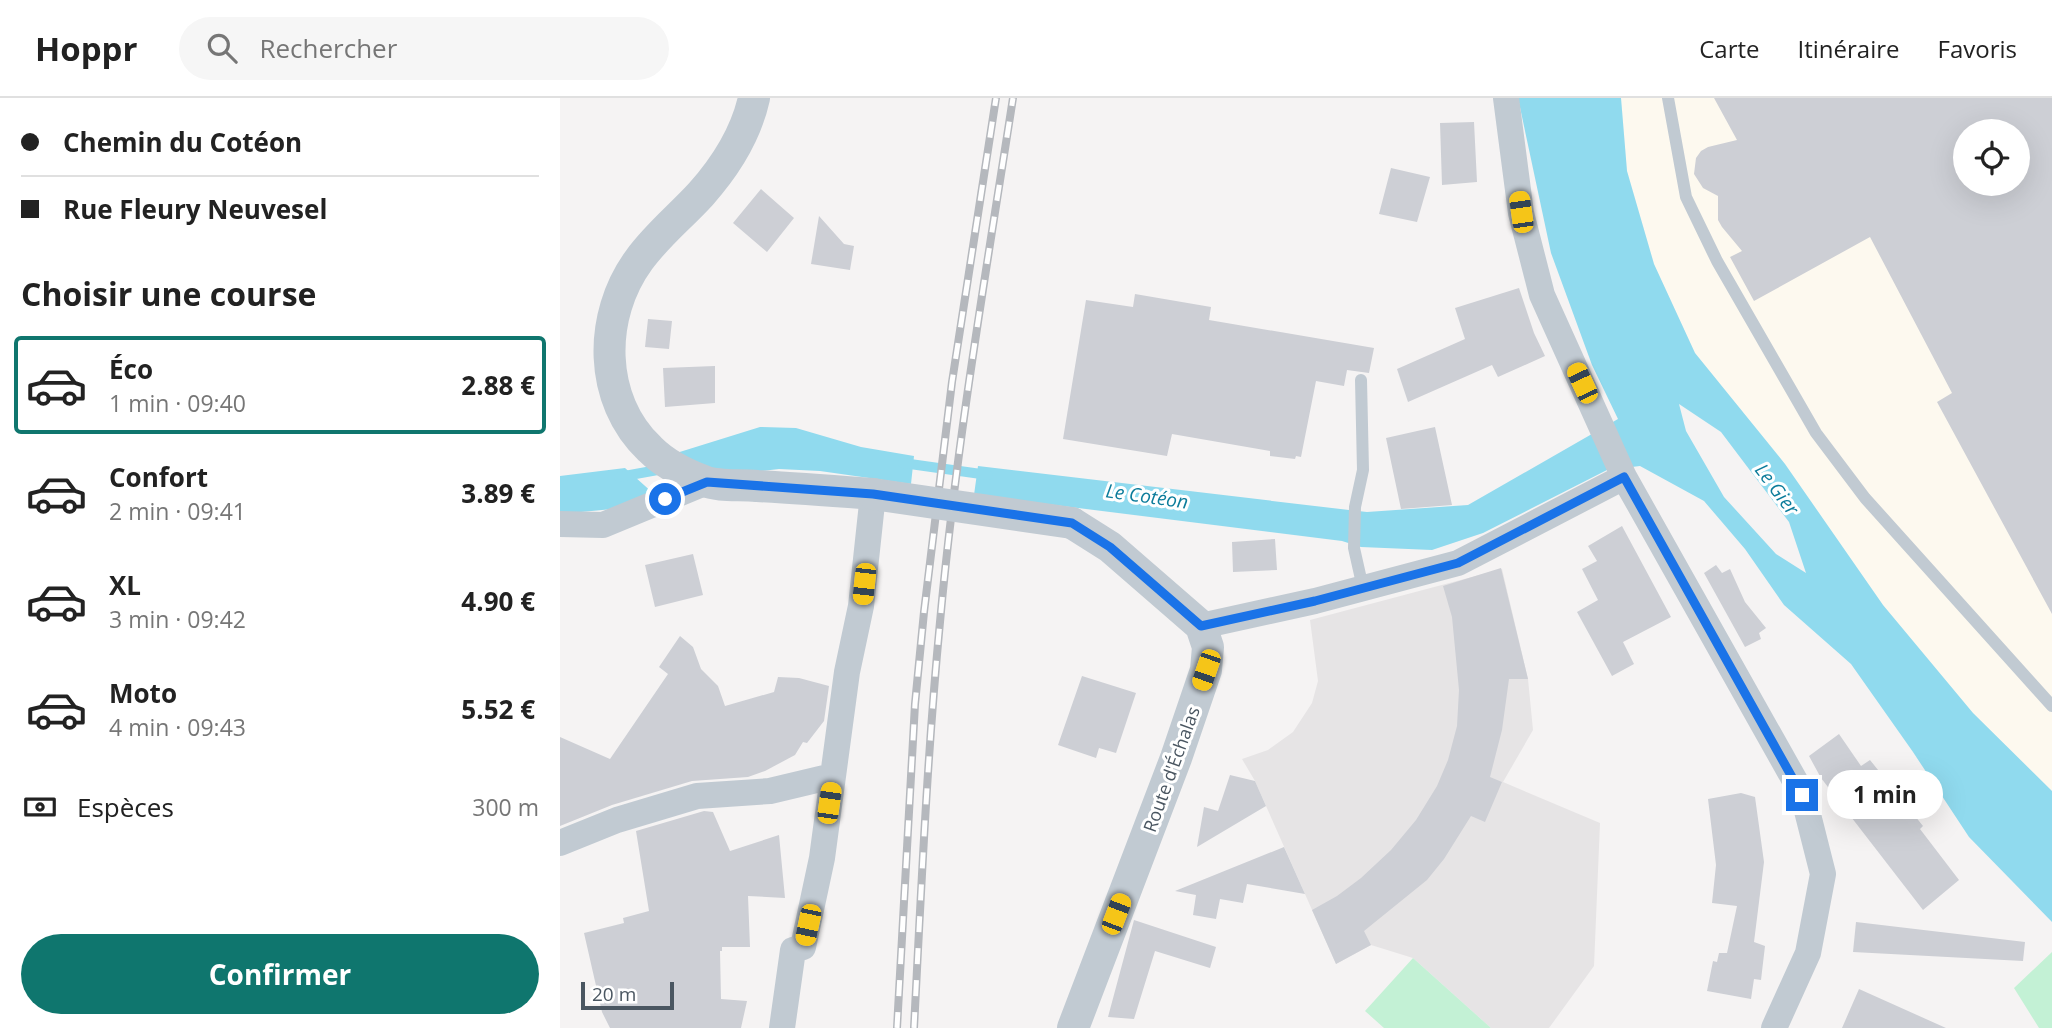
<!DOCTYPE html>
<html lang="fr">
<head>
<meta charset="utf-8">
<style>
	:root { --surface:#fff; --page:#f6f6f6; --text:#222; --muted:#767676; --line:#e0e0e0; --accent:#0f766e }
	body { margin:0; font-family:"Open Sans",sans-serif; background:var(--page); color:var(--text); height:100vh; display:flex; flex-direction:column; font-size:26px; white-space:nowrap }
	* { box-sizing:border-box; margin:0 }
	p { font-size:23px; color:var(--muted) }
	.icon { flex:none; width:38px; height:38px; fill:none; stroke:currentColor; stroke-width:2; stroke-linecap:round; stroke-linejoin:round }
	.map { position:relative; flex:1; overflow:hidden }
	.drawer { display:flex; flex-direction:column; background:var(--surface); width:560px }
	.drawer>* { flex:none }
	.guide { display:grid; align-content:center; height:154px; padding:0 21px; background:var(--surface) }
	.tools { position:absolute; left:1393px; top:21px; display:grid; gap:14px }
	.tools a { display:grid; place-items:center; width:77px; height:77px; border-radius:50%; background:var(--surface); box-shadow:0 7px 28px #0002; font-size:35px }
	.scale { position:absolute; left:21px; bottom:18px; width:93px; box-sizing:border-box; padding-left:7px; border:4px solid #4a5661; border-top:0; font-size:19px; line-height:24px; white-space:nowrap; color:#4a5661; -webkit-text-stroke:5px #fff; paint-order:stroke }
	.end { position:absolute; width:32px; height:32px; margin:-16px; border:9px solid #1a73e8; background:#fff; box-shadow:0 0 0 4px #fff }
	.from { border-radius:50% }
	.bubble { position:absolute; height:49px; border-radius:24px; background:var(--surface); box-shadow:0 7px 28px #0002; font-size:23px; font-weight:700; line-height:49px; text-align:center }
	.car { position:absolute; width:21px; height:42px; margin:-21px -10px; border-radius:9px; box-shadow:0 0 5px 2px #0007; background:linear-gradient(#f5c518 24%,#345 0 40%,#f5c518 0 76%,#345 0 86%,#f5c518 0) }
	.guide b { display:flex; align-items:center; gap:24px; height:66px; font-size:26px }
	.guide b+b { border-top:2px solid var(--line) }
	.guide i { width:18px; height:18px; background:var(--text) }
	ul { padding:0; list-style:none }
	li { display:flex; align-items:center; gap:21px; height:98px; margin:0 14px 10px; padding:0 7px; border:4px solid transparent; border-radius:7px }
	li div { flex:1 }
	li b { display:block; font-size:26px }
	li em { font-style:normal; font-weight:700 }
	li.on { border-color:var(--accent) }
	li>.icon { width:63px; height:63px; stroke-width:1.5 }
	h2 { padding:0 21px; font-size:32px; line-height:84px }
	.pay { display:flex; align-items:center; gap:18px; height:77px; padding:0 21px; font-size:26px }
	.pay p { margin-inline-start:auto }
	.cta { display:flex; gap:14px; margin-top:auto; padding:14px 21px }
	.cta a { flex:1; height:80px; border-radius:42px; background:var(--accent); color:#fff; font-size:28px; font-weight:700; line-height:80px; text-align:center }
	header { display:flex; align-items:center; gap:42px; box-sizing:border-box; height:98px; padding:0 35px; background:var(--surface); border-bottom:2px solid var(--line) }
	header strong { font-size:33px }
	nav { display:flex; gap:38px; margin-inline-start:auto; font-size:24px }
	.search { width:490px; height:63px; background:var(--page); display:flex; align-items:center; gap:18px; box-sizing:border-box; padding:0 24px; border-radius:38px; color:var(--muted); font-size:26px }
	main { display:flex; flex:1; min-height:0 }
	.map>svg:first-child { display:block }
</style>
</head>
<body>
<header>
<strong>Hoppr</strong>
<div class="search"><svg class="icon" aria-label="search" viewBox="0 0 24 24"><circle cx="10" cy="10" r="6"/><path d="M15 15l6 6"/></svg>Rechercher</div>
<nav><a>Carte</a><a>Itinéraire</a><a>Favoris</a></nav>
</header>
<main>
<section class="drawer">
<div class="guide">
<b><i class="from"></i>Chemin du Cotéon</b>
<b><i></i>Rue Fleury Neuvesel</b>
</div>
<h2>Choisir une course</h2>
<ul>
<li class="on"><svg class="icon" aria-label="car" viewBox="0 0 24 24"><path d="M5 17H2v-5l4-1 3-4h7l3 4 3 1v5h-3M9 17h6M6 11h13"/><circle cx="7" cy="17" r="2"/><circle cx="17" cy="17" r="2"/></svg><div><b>Éco</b><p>1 min · 09:40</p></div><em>2.88 €</em></li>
<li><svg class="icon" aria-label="car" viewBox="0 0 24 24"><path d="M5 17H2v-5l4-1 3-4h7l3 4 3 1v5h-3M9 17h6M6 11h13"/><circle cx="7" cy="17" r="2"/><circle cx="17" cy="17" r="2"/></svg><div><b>Confort</b><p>2 min · 09:41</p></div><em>3.89 €</em></li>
<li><svg class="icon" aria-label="car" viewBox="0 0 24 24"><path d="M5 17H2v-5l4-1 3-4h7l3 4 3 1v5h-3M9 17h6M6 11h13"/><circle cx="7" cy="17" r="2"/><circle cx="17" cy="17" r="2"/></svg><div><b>XL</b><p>3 min · 09:42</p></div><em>4.90 €</em></li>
<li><svg class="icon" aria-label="car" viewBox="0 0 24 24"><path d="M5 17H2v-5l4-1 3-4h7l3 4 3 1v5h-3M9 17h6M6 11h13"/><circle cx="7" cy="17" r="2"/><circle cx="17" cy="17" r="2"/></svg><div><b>Moto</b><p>4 min · 09:43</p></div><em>5.52 €</em></li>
</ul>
<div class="pay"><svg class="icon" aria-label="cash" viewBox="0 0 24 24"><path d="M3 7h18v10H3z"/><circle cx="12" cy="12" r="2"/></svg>Espèces<p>300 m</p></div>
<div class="cta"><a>Confirmer</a></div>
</section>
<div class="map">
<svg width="1492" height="930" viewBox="0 0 1492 930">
	<rect width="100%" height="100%" fill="#f5f3f3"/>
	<path fill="#fdf9ef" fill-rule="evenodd" d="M1061,0H1492V693L1413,615L1323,507L1225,366L1135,255L1094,166L1067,73ZM1405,33H1458V86H1405Z"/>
	<path fill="#e6e4e5" d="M942,471L968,581L973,632L943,684L1040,725L1034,868L989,930H931L853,860L811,847L776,866L695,683L682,661L708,652L733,634L752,605L758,583L750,522Z"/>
	<path fill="#c3f1d5" d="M1492,854V930H1479L1454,890Z
		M853,860L931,930H824L805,913Z"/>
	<path fill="#90daee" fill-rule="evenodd" d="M958,0H1061L1067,73L1094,166L1135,255L1225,366L1323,507L1413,615L1492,693V824L1409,739L1353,654L1291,566L1224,507L1185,451L1144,403L1080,368L1047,372L923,435L872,452L801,449L782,443L414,397L418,368L789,412L807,414L908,407L1058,321L1032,267L991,155ZM1119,306L1161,334L1229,424L1246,475L1216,456L1164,399L1126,333Z
		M200,329L236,330L301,349L354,358L351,386L260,373L219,371L162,378L110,357Z
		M65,370L94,396L63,410L0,416V378Z"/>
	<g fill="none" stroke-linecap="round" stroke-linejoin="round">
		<path stroke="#90daee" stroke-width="10" d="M343,365L428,377
			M59,379L103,371"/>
	</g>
	<path fill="#cdcfd5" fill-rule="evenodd" d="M1154,0H1492V516L1377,304L1392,295L1310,139L1194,203L1170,159L1182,153L1162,129L1158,122V98L1143,90L1134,76L1136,60L1141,53L1148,49L1177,42ZM1405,33H1458V86H1405Z
		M914,24L917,84L882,87L880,25Z
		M831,70L870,79L857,124L819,116Z
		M201,91L234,120L207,154L173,125Z
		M259,118L284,146L294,148L290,172L251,166Z
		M959,190L974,235L985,258L938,279L932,267L848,304L837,271L905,241L895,210Z
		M575,196L651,209L649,222L814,250L809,275L787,272L784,288L756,283L741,359L736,358L735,361L710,358V353L612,336L607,358L503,341L526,202L573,209Z
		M88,221L112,223L109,251L85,249Z
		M155,268V305L105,309L103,270Z
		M875,329L892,407L841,411L826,340Z
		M1062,428L1111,519L1063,544L1074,566L1052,578L1017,514L1038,502L1022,471L1037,463L1028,448Z
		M715,441L717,472L673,474L672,444Z
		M133,456L143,497L95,509L85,467Z
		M1156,467L1162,475L1170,471L1185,504L1206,530L1199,535L1201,541L1185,549L1144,475Z
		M941,470L968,581H949L942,632L930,679L942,684L925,724L911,718L884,761L867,782L804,833L811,847L776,866L752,812L777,798L801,780L831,752L856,722L877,688L888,662L897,628L899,592L892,519L883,488Z
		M120,538L133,549L141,571L158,588L165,608L214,594L218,579L239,580L269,588L264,623L247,645L243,644L235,657L205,673L188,679L132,683L52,707L0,728V639L50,661L108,576L99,569Z
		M522,578L576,595L556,655L539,650L536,660L498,647Z
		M1279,636L1301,668L1310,662L1363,728L1360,731L1399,782L1363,812L1261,680L1249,658Z
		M670,677L695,683L706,708L637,749L644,709L658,713Z
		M1181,695L1195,699L1204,764L1194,844L1205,848L1201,882L1194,881L1191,901L1147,893L1153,863L1157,864L1159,855H1167L1177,808L1152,805L1156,767L1148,701Z
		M144,713L153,714L170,753L219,737L225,800L188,798L190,849H162V853H160L161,901L187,903L181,930H50L42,914L24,835L64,825L63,820L89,813L76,733Z
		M724,749L745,796L687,786L683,805L660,801L656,821L633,817L636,797L615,793Z
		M574,822L656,849L650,870L595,853L574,921L548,919Z
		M1296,824L1465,844L1463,863L1293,854Z
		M1299,891L1386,930H1282Z"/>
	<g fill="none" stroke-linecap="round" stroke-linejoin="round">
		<path stroke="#c1cad2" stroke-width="12" d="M1108,0L1126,99L1157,163L1256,335L1305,400L1492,608
			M801,282L803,372L795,409L794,450L803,490"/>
		<path stroke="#c1cad2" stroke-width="26" d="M946,0L961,115L982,197L1064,379L1243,697L1263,776L1248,855L1214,930
			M0,426L43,427L147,384
			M641,528L755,503L898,465L1064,379
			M0,745L57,722L137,698L210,693L273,678
			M222,930L233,852L243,849L262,760L287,574L301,508L313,396"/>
		<path stroke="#c1cad2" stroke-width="32" d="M194,0C186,36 165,69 141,96C120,119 97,137 79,162C38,218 38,302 90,351C105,366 125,376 144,383C159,389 181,386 197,388C236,390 274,393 313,396
			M512,425L550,449L641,528L648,549L646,572L616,660L513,930"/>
		<defs>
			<path id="rail" d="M337,930L355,606L364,514L392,284L436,0
				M354,930C361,795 367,659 380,524C396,348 426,174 453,0"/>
		</defs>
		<use href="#rail" stroke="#b5b8bd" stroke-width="8"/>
		<use href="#rail" stroke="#fff" stroke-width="5" stroke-dasharray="16" stroke-linecap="butt"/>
		<path stroke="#c1cad2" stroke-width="32" d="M313,396L512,425"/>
	</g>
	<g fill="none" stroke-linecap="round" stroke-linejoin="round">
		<path stroke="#1a73e8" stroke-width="9" d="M105,401L147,384L313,396L512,425L550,449L641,528L755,503L898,465L1064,379L1242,697"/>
	</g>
	<g text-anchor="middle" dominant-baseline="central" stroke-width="6" stroke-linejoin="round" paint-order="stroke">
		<g font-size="18" fill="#4a5661" stroke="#fff">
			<text transform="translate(611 671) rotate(-70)">Route d'Échalas</text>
		</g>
		<g font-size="19" font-style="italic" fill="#0c7c9b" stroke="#fff">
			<text transform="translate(1217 391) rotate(53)">Le Gier</text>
			<text transform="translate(587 398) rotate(8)">Le Cotéon</text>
		</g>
	</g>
</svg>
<div class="tools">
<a><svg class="icon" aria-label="locate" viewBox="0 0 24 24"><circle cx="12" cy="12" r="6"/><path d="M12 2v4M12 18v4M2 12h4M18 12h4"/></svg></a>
</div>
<div class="scale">20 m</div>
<i class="end from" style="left:105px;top:401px"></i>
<i class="end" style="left:1242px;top:697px"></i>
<div class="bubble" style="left:1267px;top:672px;width:116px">1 min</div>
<i class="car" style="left:961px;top:114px;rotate:352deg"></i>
<i class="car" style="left:1022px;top:285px;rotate:335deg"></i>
<i class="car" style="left:304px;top:486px;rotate:186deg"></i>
<i class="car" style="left:646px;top:572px;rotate:199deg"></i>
<i class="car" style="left:269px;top:705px;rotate:8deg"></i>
<i class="car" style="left:556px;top:816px;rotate:21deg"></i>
<i class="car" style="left:248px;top:827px;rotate:192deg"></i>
</div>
</main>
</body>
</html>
